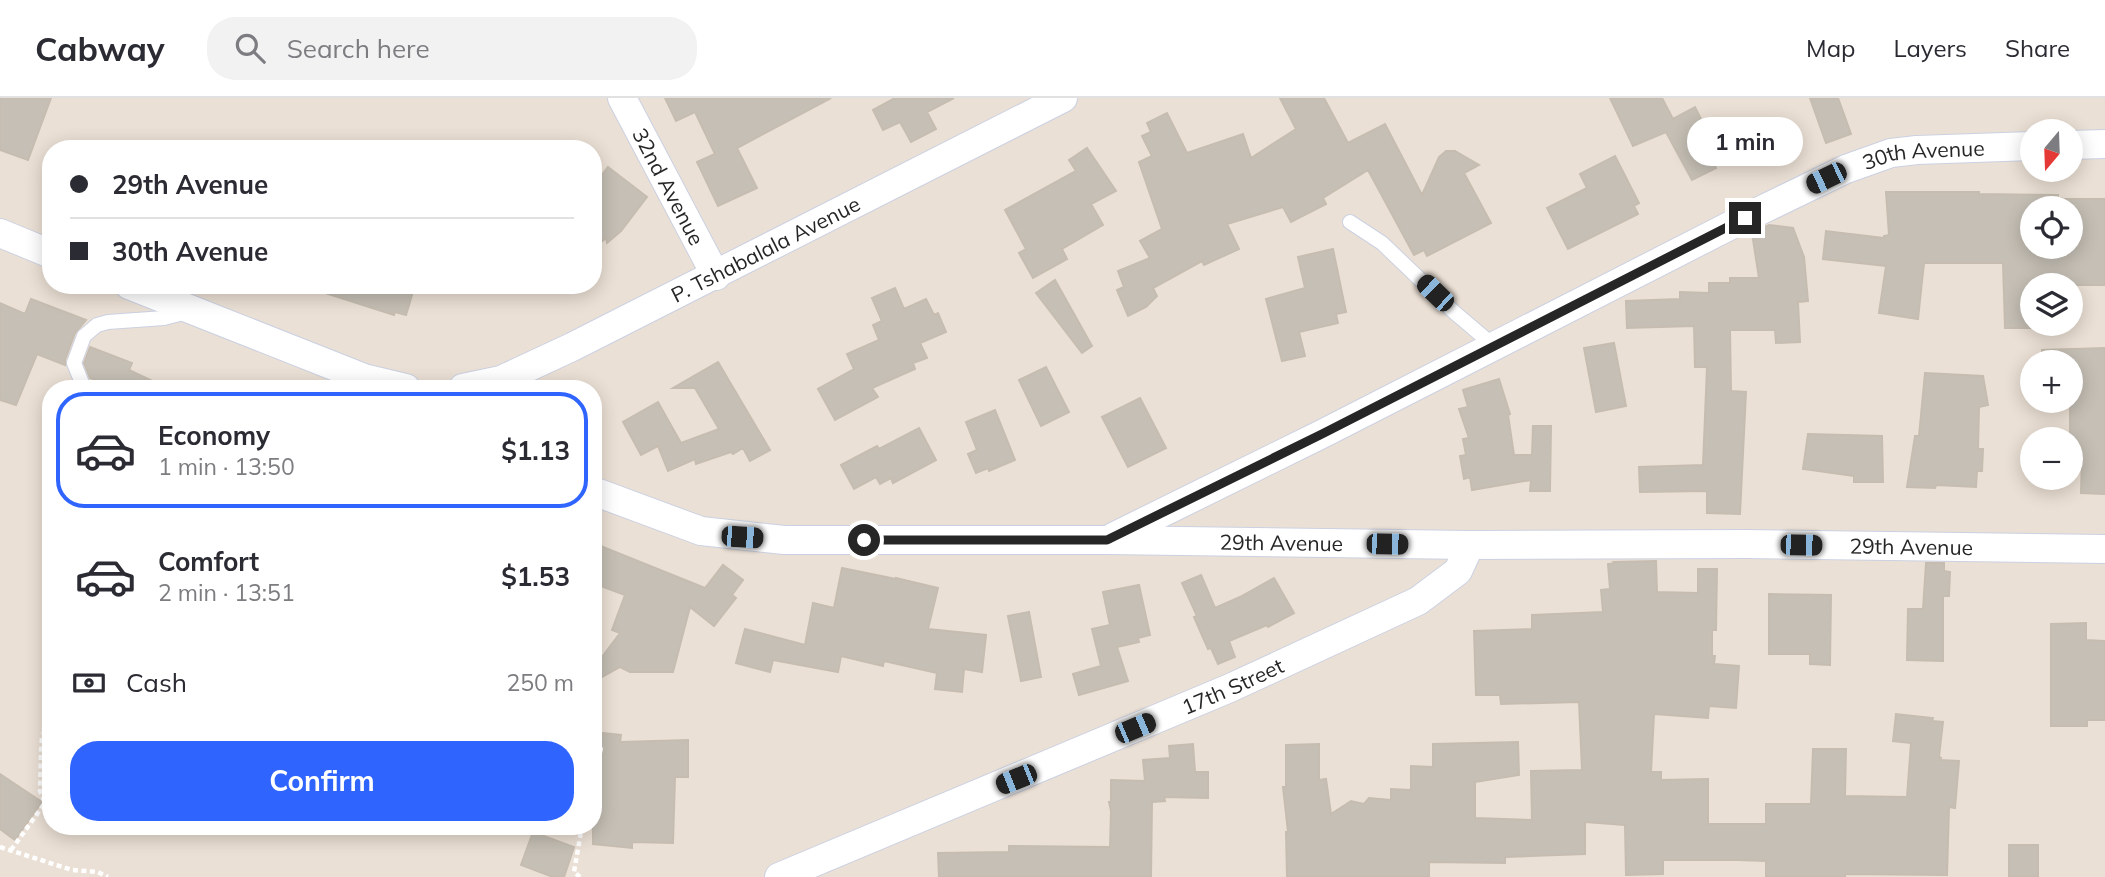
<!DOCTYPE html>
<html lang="en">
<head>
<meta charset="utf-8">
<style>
	:root { --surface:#fff; --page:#f2f2f3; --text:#2b2b33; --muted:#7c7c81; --line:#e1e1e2; --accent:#2f64ff }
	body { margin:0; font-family:Mulish,sans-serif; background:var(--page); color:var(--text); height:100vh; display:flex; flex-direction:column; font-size:26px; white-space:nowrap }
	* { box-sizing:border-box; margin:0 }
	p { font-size:23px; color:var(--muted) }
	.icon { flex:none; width:38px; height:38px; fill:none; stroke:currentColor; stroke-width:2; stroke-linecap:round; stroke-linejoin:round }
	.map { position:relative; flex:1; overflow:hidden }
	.sheet { position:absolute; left:42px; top:282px; width:560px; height:455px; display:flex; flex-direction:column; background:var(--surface); border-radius:28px; box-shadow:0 4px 18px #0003 }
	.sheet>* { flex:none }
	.top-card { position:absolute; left:42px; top:42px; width:560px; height:154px; border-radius:28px; box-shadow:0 4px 18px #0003; display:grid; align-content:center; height:154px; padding:0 28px; background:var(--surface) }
	.needle { width:46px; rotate:199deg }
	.tools { position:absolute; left:2020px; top:21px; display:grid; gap:14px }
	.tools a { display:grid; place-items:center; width:63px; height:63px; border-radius:50%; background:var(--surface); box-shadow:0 4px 18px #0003; font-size:35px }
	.end { position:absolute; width:32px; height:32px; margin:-16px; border:9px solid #262626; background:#fff; box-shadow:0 0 0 4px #fff }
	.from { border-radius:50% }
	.bubble { position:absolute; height:49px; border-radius:24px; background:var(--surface); box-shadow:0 4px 18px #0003; font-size:23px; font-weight:700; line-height:49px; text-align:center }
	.car { position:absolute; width:21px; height:42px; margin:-21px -10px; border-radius:9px; box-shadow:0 0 5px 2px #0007; background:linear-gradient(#222 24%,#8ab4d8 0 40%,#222 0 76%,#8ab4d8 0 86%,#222 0) }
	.top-card b { display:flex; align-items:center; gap:24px; height:66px; font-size:26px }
	.top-card b+b { border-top:2px solid var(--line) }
	.top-card i { width:18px; height:18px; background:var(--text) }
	ul { padding:12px 0 0; list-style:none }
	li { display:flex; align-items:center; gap:21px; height:116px; margin:0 14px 10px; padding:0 14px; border:4px solid transparent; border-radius:28px }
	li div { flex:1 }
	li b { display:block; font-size:26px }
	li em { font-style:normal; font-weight:700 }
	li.selected { border-color:var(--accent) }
	li>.icon { width:63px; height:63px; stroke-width:1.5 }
	.pay { display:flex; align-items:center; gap:18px; height:77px; padding:0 28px; font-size:26px }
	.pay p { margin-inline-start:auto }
	.action { display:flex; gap:14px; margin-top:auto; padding:14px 28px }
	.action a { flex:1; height:80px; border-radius:28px; background:var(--accent); color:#fff; font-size:28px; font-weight:700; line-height:80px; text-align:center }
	header { display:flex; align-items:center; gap:42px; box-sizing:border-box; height:98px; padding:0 35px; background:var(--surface); border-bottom:2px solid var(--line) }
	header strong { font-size:33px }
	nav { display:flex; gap:38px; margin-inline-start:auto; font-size:24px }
	.search { width:490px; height:63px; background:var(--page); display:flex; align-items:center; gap:18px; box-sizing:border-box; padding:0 24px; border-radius:28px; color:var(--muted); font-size:26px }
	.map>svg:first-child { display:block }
</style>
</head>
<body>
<header>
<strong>Cabway</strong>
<div class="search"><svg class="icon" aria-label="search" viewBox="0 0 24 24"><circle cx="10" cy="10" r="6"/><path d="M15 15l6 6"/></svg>Search here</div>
<nav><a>Map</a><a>Layers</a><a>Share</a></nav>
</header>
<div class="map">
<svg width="2105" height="779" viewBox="0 0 2105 779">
	<rect width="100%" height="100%" fill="#ebe0d5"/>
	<path fill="#c5bfb5" stroke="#c6bdb0" stroke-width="2" fill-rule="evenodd" d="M0,0H51L28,62L0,52Z
		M665,0H831L737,50L757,90L718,108L697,64L715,56L695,14L676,23Z
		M895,0H954L927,14L936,31L911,44L900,24L883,32L873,12Z
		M1280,0H1324L1348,45L1385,26L1422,97L1439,59L1446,53H1455L1479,67L1464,75L1491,125L1427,158L1424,152L1414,157L1368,72L1323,100L1326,106L1291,124L1283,109L1227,126L1239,151L1204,167L1202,163L1153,190L1157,198L1146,209L1128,218L1117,192L1124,189L1118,173L1150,160L1140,143L1162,131L1139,64L1152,58L1142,38L1151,34L1147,25L1167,15L1187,55L1243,36L1251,60L1296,31Z
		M1610,0H1662L1673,21L1695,9L1705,29L1702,31L1716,56L1711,59L1716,70L1692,82L1666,34L1633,48Z
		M1810,0H1838L1851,36L1826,45Z
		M1087,50L1116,93L1091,106L1103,127L1062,151L1067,161L1033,180L1019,155L1026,151L1005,112L1076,73L1069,62Z
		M1615,58L1639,105L1634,108L1638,116L1568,151L1547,110L1587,90L1580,76Z
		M608,69L647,99L621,133L607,145L606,140L593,151V89Z
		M1886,94H1979V96L2058,97V100L2064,101H2105V187H2030L2031,230H2005L2003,165H1924L1918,221L1879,215L1886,168L1823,161L1826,133L1884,140V138L1889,137ZM2032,110H2070V149H2032Z
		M1769,127L1793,130L1804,159L1808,203L1798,204L1800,244L1776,245L1775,232H1730L1731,293L1746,294L1740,416L1707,415V393L1640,394L1639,369L1703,367L1707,269H1695L1694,228L1627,230L1626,203L1680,201V194L1709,195V185H1730V180H1759L1752,135Z
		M1333,151L1346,214L1336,216L1338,225L1299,234L1305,258L1282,263L1266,201L1305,190L1298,159Z
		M1055,182L1092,248L1082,255L1036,195Z
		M317,187H415L406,217L395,214L394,217L316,192Z
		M895,190L904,211L926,201L934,217L938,215L946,234L920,245L927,260L913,265L915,271L872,290L878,299L835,322L818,291L854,271L847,256L879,242L873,227L882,223L872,200Z
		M31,201L86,222L75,235L65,262V267L37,256L16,307L0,302V205L25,216Z
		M1614,245L1626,308L1596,314L1584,250Z
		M90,249L132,265L129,272L167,290H118L90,280L84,265Z
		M2105,250V396L2081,395L2082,358L2070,357V264H2043L2042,252Z
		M718,264L770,352L750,363L743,350L733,356L731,354L696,366L695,361L668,373L658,348L641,357L623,324L658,304L681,345L719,331L695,290H673Z
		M1046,269L1069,314L1041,328L1019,282Z
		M1925,275L1983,278L1988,307L1979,309L1978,351H1983L1982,373H1977L1976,389L1936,387L1935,390L1907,389L1915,338H1919Z
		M1499,281L1510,316L1508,317L1514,357H1532L1533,328H1551L1550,393H1530L1531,382L1472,392L1470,379L1464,381L1460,358L1466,357L1463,341L1469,340L1459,311L1468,309L1463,292Z
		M1140,300L1166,350L1128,369L1102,319Z
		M995,312L1015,362L989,373L988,370L976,375L968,356L977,352L966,324Z
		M919,330L936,362L893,385L891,380L880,386L876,379L854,391L841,367L877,348L879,351Z
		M1808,336L1882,338L1883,384H1854V378L1803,371Z
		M593,445L705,490L723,467L743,482L732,497L736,500L714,528L690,509L673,574H630L620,569L593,584V571L620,535L612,532L625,497L593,485Z
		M1656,463L1657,494L1698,495V471H1717L1716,532H1712V558H1715L1714,566L1739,568L1736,610L1709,608L1708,620L1654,616L1651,674H1661V682L1708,681V726H1766V706H1811L1813,651H1846L1845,698L1907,699L1911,645L1893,643L1896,616L1933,620L1932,623L1943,624L1939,659L1941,660L1940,662L1959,663L1955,710L1949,709L1947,777L1845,776V779H1766V763L1738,762H1663V776L1626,777L1625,727L1585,724V756L1505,759V765L1429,764V779H1287L1286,734H1288L1283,689H1286V647L1319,646V682L1326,681L1331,716L1351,703L1364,706L1369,700L1391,702V691L1411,692V668L1433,669V646L1518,644L1519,677L1475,684V720L1532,722L1531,673L1582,672L1579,604L1501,606L1500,597H1476L1474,533L1532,531V517L1603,514L1601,492L1610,491L1608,466L1615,465L1614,464Z
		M1926,465H1944V473L1950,474L1949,498H1943V563L1907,562L1908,511H1923Z
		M842,470L896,481V480L938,490L928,531L986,537L982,574L964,571L962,594L935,591L937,575L884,563L883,568L841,558L838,574L773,562L770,574L736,565L745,531L805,547L813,505L834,510Z
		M1201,477L1215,510L1240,499L1274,480L1294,515L1268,529L1267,527L1229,543L1235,559L1218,566L1211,550L1208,551L1194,519L1197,518L1182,485Z
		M1139,487L1150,537L1138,540L1139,544L1117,549L1128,583L1079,597L1073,576L1101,568L1092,531L1110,527L1103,494Z
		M1769,496L1831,497L1830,567L1810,566V556H1769Z
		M1029,514L1041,579L1021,583L1008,518Z
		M2086,525V542L2105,543V622H2087V628H2051V526Z
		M593,634L621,637L620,644L688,642V679H675L673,745L632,744V750L593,746Z
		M1193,646L1195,674H1208V700L1164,699L1165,703L1152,704L1151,779H939L938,755L1009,754V748L1110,749L1111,713L1109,704H1111V682L1145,683L1143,662L1170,660L1169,648Z
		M0,676L42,704L15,742L0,731Z
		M533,734L574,749L564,779H553L521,767Z
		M2009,747H2038V779H2009Z"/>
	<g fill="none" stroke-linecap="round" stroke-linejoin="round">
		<defs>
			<path id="service" d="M1350,124L1382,145L1454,214L1494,248
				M84,290L74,265L84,238L97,227L108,224L164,220L187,214"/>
			<g id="minor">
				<path id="s1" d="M622,0L716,178"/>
				<path d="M2070,47L2105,46"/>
				<path d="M0,135L51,156"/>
				<path d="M129,187L364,280L406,290"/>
				<path id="s2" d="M463,290L501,282L572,249L1063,0"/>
				<path id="s3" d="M593,393L701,433L784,442H1107L1470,447L1746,446L2105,451"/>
				<path id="s4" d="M1113,439L1322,336L1745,120L1846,71L1891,55L1917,52L2032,48"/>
				<path id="s5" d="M779,779L1230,590L1418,503L1458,473L1470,447"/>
			</g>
		</defs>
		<use href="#service" stroke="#cbd1e2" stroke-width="16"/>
		<use href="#minor" stroke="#cbd1e2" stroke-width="30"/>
		<path stroke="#fff" stroke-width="4.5" stroke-dasharray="5 3.5" stroke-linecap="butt" d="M593,647L601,649L593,706
			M0,749L72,772L98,774L108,779
			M11,752L45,705L40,693L41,657L42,638L51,623
			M580,779L574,774L582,728"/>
		<use href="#service" stroke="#fff" stroke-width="14"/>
		<use href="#minor" stroke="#fff" stroke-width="28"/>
	</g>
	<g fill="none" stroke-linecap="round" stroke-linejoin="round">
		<path stroke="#262626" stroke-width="9" d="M864,442H1107L1322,336L1745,120"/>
	</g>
	<g text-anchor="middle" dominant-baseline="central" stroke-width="7" stroke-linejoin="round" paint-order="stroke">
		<g font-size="21" fill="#262626" stroke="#fff">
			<text stroke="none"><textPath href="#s4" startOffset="900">30th Avenue</textPath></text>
			<text stroke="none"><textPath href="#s1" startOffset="100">32nd Avenue</textPath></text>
			<text stroke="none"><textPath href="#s2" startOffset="334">P. Tshabalala Avenue</textPath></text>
			<text stroke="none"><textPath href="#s3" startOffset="696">29th Avenue</textPath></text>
			<text stroke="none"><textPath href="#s3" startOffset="1326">29th Avenue</textPath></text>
			<text stroke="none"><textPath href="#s5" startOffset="492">17th Street</textPath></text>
		</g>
	</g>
</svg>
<div class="tools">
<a><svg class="needle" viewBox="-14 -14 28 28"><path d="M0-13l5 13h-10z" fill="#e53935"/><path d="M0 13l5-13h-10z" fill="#7c7c81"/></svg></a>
<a><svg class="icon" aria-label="locate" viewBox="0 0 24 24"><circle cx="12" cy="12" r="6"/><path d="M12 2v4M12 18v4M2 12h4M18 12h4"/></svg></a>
<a><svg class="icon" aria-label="layers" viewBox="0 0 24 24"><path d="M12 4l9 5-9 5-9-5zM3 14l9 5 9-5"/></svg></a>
<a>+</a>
<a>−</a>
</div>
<i class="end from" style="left:864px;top:442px"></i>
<i class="end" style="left:1745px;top:120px"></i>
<div class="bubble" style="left:1687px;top:19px;width:116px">1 min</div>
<i class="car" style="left:1826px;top:80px;rotate:244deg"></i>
<i class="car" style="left:1435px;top:195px;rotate:314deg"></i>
<i class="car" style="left:742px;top:439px;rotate:94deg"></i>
<i class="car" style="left:1387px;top:446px;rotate:91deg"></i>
<i class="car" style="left:1801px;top:447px;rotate:91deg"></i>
<i class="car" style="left:1135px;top:630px;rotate:67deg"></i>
<i class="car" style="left:1016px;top:681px;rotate:248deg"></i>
<div class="top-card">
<b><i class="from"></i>29th Avenue</b>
<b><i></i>30th Avenue</b>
</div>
<section class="sheet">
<ul>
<li class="selected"><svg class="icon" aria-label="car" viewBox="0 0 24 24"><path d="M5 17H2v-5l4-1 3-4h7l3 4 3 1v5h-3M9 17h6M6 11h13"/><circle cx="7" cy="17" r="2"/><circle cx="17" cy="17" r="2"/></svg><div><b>Economy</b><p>1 min · 13:50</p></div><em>$1.13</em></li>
<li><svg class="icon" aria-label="car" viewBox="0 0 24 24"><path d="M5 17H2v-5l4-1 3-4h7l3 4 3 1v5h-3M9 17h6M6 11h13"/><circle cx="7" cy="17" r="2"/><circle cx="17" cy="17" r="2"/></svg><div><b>Comfort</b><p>2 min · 13:51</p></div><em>$1.53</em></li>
</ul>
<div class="pay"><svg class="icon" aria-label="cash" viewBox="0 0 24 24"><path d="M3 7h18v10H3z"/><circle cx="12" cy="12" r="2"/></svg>Cash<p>250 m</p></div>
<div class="action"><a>Confirm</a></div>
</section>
</div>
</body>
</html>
